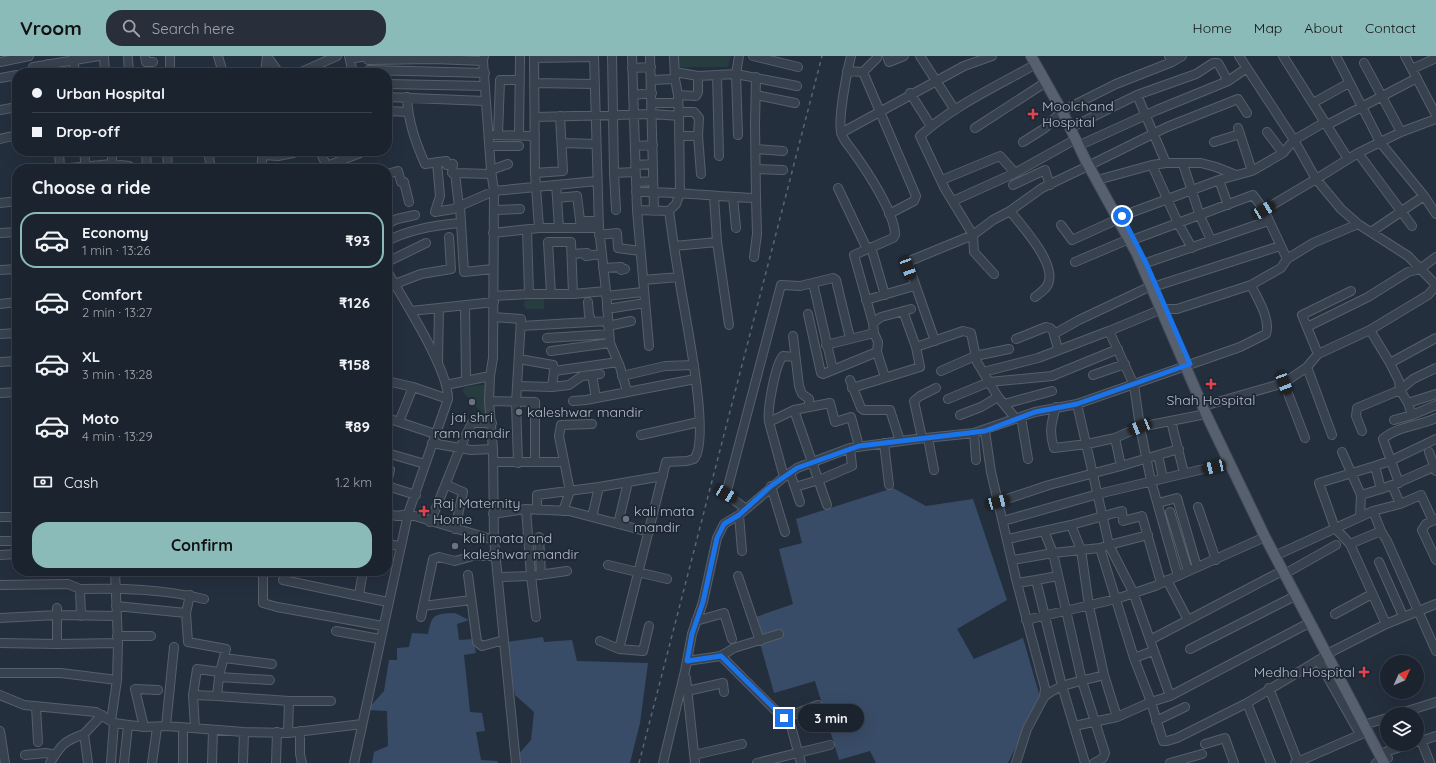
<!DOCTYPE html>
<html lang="en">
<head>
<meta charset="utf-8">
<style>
	:root { --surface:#1b232e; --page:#282f3a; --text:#f1f3f6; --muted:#a0a4aa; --line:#39404a; --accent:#8bbbb9 }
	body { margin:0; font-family:Quicksand,sans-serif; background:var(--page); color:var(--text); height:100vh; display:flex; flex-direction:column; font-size:15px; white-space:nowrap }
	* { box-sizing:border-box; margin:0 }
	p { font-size:13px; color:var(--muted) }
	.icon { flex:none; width:22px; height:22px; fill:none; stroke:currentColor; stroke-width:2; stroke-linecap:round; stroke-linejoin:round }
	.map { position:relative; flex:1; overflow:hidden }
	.drawer { position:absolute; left:12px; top:108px; width:380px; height:412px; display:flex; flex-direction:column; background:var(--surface); border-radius:16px; box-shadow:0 4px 16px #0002,0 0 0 1px var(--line) }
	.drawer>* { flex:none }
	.top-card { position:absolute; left:12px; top:12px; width:380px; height:88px; border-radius:16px; box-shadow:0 4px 16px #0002,0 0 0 1px var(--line); display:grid; align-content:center; height:88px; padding:0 20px; background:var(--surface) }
	.needle { width:26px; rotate:45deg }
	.fabs { position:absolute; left:1380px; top:599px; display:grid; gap:8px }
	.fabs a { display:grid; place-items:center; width:44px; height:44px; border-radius:50%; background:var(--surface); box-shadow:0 4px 16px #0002,0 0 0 1px var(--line); font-size:20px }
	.end { position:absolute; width:18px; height:18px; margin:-9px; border:5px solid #1a73e8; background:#fff; box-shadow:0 0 0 2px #fff }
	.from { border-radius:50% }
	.bubble { position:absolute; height:28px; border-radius:14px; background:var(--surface); box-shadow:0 4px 16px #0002,0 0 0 1px var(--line); font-size:13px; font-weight:800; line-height:28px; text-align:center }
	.car { position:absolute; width:12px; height:24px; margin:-12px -6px; border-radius:5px; box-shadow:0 0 3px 1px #0007; background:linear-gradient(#222 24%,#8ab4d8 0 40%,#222 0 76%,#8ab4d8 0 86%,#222 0) }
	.top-card b { display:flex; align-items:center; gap:14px; height:38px; font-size:15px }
	.top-card b+b { border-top:1px solid var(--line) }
	.top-card i { width:10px; height:10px; background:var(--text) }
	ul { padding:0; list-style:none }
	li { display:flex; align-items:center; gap:12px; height:56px; margin:0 8px 6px; padding:0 12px; border:2px solid transparent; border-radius:16px }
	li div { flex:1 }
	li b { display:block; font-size:15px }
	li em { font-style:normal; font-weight:800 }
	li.current { border-color:var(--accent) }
	li>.icon { width:36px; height:36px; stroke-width:1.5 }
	h2 { padding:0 20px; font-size:18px; line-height:48px }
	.pay { display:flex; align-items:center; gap:10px; height:44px; padding:0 20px; font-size:15px }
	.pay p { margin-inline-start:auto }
	.cta { display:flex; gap:8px; margin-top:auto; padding:8px 20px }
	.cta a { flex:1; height:46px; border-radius:16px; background:var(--accent); color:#111; font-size:16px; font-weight:800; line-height:46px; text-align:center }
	header { display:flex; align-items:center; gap:24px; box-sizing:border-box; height:56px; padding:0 20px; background:var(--accent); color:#111 }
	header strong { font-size:19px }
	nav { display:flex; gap:22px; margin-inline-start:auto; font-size:14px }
	.search { width:280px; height:36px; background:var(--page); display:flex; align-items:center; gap:10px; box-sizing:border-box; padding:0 14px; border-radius:16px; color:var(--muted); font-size:15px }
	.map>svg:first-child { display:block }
</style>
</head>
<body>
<header>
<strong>Vroom</strong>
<div class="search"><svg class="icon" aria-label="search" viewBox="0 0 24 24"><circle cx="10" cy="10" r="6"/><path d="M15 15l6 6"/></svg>Search here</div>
<nav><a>Home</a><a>Map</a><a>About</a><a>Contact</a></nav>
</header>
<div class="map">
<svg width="1436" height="707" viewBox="0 0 1436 707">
	<rect width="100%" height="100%" fill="#242f3e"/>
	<path fill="#263c3f" d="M679,0H731L728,11H679Z
		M525,241L544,242V253H526L524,249Z
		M491,328L487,357L483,358L462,335L465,331Z"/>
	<path fill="#394c67" d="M893,432L926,450L973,443L1007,544L957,573L974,603L1023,582L1040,641L1008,707H876L870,695L839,704L815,625L774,637L753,562L793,548L779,493L802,487L796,463Z
		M455,557L469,564L457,568L459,584L473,583L476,597L464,599L470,656L482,657L485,675L476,676L481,704L497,705L498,707H372L374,696L388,690L387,655L367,654L384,635L389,604H397V592L409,591L412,577L428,578C432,558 434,558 455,557Z
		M543,581L544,586L572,584L577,605L648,607L640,667L630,707H518L517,700L531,684L534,656L515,639L506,586Z"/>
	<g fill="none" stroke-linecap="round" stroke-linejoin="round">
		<defs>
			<path id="minor" d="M73,0L75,17
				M104,0L105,17
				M145,0L146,6H153
				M218,0L223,17
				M267,0L279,17
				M349,0L353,17
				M534,0L535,117L539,172H599
				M594,0L599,172L606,235
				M612,0L614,117L635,116
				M632,0L637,154L649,290
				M650,0L654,155
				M753,0L798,11
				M851,0C847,16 838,61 841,76C842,83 850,91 854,97C867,115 895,157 895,179L893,182L854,199L873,267L874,277
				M887,0L889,6L904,0
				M920,0L955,54
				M1169,0L1172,6L1182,0
				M1239,0L1294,84L1316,123L1264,154
				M1283,0L1348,103
				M1336,0L1380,86L1424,140
				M1405,0L1436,59
				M128,2L129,17
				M534,2L594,1
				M350,3L366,0
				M368,4L435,3L483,5
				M0,6L29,0
				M1364,7L1401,76
				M48,8L49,17
				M632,12L651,11
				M1412,13L1436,2
				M369,14L485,17
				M847,15L863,16L877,2
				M675,16L698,20L736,18L739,0
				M863,16L916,140L914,145L889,158
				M26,17L35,15L33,11L99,0
				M170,17V0
				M265,17L267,0
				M299,17L337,0
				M717,19L719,100
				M0,22L17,19
				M651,24L675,23
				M534,27L595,28
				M387,28L485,30
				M910,37L931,70
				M633,39L652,37
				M678,39L696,40L698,36V20
				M756,39L795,47
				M1137,39L1166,107
				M387,41L485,45
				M407,41C408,65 415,85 425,108L446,105L447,109L453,108L452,117H455L459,151
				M652,47H677
				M1313,47L1349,27
				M0,54L17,51
				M387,55L408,56
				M678,56H694L699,62L698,80L701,118
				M535,61L653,58L679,60
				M1436,63L1401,76L1358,97L1316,123L1341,153L1358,168L1408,200L1436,229
				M1327,69L1417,22
				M975,72L1046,26
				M1070,72L1137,39L1196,18L1213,7H1218L1228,25L1247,12
				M1238,72L1252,115
				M1267,76L1283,97
				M841,77L964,10L992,0
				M494,79L535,80
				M498,79L500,24H520
				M519,79L520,0
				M738,79L736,18L797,30
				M679,80H698
				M0,83L17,79
				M1023,86L1045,72L1062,55L1116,28L1172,6
				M1214,86L1240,78
				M562,87L596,88
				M1080,89L1157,54L1228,25
				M489,90H519
				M635,90L653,89
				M756,93L783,95
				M59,95L60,113
				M84,95L86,113
				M112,95V108
				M146,95L147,113
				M167,95L168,113
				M208,95L211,113
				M320,95L328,113
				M1358,97L1412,170
				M263,99L278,100L293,97
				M437,106L440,140L435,156L453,153L494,135L597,125
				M1092,108L1167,71L1238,43L1247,57
				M1183,108L1200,160L1211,184
				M635,109L653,108
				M1152,109L1178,167L1192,192
				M327,110L360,97
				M59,113L112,108L129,110V113
				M261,113L263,95
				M757,113L783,114
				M491,114L508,108
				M455,117L491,118
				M535,117L563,115L560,60
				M614,117L616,154
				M387,118L398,115L401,126H404L409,146
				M1101,123L1152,109L1166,107H1201L1216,111L1236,119
				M942,124L1000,100L1015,117
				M1219,124L1252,115L1283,97L1294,84L1325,66
				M636,126L653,125
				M556,129L557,142L577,140L581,172
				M1013,129L1045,114L1050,129
				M838,132L867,193
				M636,136C676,135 716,141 756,142L755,69L756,21
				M714,140L717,186L729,269
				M733,141L736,172
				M557,142L559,172
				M953,145L1015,117L1076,83
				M0,147L17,145
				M460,150L464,216L493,213
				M494,154L520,153
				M637,154L669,155
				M1122,160L1219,124L1228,149
				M581,165H599
				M387,168L397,163L415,159
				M1061,169L1072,184L1118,163
				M527,174L529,238H573L606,235L610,287L620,311L627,335
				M1371,176L1424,140L1436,158
				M0,177L17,176
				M493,177L539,172
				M599,179L617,177L618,192L640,195
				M1135,183L1253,139L1264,154L1287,203
				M387,185C410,173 435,169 461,167
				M674,190L717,186
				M871,191L885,239
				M572,198L587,197L586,200L601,198
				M754,201L757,178L756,142
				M387,206L426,187
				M1075,206L1129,183
				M1146,207L1268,165
				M603,212L621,211V214L625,213
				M0,214L17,213
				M994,218L974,196L973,179L945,133L920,80C953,50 997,30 1036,8
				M643,224L679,221
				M813,227L833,314L877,296
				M395,228L421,218L451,213L449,181
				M1156,230L1280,190
				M1351,235L1302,259L1318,298L1370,274L1390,307L1399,325L1400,334L1408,347L1412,359
				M551,238L548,186H571L573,238
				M494,240L529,238
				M606,240L643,236
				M1035,241C1040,237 1048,232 1049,225C1054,205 1022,170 1010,155L1042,132L1088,110
				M866,244L914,230
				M588,246L589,259L592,266
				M0,248L17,246
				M465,249L466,324
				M607,253L645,247
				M411,255L494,246
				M808,258L821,317L823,318L833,314
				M494,261L521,263L516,347L518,407
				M873,267L881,261L911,253
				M521,270L608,265
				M608,270L631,265
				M1307,271L1368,241L1408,216L1420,213L1436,201
				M1370,274L1428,239L1436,230
				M1109,275L1162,253H1177L1251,229L1281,212L1287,203L1313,187L1358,168
				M0,278L17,277
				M1054,278L1079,264L1151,230
				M793,280L799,330L802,338L809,343V351
				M547,282L609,278
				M1016,283L1046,271L1050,272L1053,275L1058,293
				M935,285L908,208L912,204L973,179L993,164L1010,155
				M826,289L874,277L878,286L877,296L885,321
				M916,291L963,275L971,277L977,306L998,341L1016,363
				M551,295L610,287
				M795,301L783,300C775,309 767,354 769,366L794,354L830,347L835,366L851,361L859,390
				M519,303L553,309L554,315L552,331L569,329L582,320L600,318
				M0,306L17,305
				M438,306L439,252
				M1390,307L1436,282
				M1307,311L1332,379
				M554,315L618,306
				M941,315L975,300L1009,293
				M983,316L1038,302L1109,275L1134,329L1140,371L1151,425L1178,520
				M592,319L596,342
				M1093,319L1125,308
				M622,320L665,310L694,309
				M850,324L861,352L864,354H890L900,385
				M387,325L413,331L448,343
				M1284,327L1305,382
				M446,329L490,320L493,302L494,135L491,114L483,5L484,0
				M518,330L552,331
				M852,332L920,311L916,291L903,255
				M0,337L17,336
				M948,343L989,326L1052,320L1118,293
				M489,345L490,320
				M573,345L586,344L695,323
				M1408,347L1436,338
				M1004,348L1052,335
				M1077,348L1109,489L1148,479
				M1207,349L1284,327L1307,311L1318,298
				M1056,351C1051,367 1049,377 1054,392L1087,388L1115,382L1140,371L1206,358
				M794,354L827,449
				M960,359L981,351L998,341
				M1021,361L1028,403
				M387,362L435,378
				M1394,364L1412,359L1436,349
				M1171,365L1184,417
				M399,366L413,331
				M769,366L784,421
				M985,375L991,416L1017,527L1045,632L1044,641L1027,673L1016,707
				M1362,375L1356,360L1357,352L1400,334L1413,323L1436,312
				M974,377L976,404
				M641,379L699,366
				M922,382L914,345L920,340L936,332
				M928,382L934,414
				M1115,382L1121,410L1158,399L1163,422
				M432,387L471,394L493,393
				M884,387L889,429
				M1342,396L1361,439L1360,461
				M1429,396L1436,415
				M387,397L425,408
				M1158,399L1179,393
				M493,406H564
				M1375,410L1390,405L1436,383
				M387,413L390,414L387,427
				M790,417L800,446
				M1399,427L1383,383C1397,370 1419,370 1436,362
				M1395,428L1436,410
				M447,429L463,436L455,473
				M387,430L416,439
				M771,430L785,476
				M795,431L819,424L852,410L850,392
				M1361,439L1381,433
				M998,446L1049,429L1121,410
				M1158,447L1177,442L1197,511
				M1198,451L1216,504
				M526,453L531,520L536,561
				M746,453L726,438L781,229L800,230L833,222L836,224L850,282
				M537,454V439L599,431L663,420
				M563,455L570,435L559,380L561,369L592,368
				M1373,455L1381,475L1350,488L1386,568
				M1170,456L1188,515
				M387,458L397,460L408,458L494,484
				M493,458L526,453L569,455L649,476
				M739,459L742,495
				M0,461H17
				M592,461L599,431
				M1436,463L1426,468L1422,474L1436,504
				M1003,465L1098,438L1229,407
				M430,466C445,433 455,399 472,367H492
				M618,468L628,426
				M1071,469L1122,455L1123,465L1142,460L1161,527
				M1044,475L1071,469L1081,494L1089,550L1104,619L1117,661L1074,670
				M1381,475L1387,485L1436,595
				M539,481L541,519
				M1008,483L1044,475L1053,497L1100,492L1109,489L1133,536L1170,640
				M0,485H11
				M387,488L400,490
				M1350,488L1335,472L1319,427L1375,410L1381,433L1392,429L1400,448
				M1100,492L1134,602L1151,646L1117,661
				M1279,498L1373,455L1400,448L1421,439L1433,465
				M0,499L17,498
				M1013,504L1053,497L1082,625L1105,697L1103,702L1094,707
				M1379,506L1403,560
				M608,509L667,523
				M91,515H103
				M190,515H195
				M252,515L263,517
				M265,515L263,517V547L277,551L383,570
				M1288,516L1336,489
				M468,519L477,586L482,590L504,584
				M738,520L760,585
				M1058,520L1036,524L1062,630L1085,707
				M498,521L531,520L567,515
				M283,524L388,546
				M1167,524L1188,564
				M1017,527L1036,524
				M0,529L68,528L80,533
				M190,539L186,557L188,586L226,593L220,616L197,613L193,639L195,672
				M359,539L363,515
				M116,550L186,557
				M423,550L471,544
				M57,552V588L118,587
				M1335,558L1372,538
				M81,560L80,533C122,532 163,533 204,543
				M421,561L433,503L439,501L455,505L473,500H495
				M0,562L57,559L116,560
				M1026,564L1116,543L1155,530L1265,481
				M696,565L724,557L732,583
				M1309,567L1170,640L1151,646L1163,685H1167L1177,682L1247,647L1327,599
				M336,575L380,583
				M117,580H151
				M1150,584L1282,515
				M600,585L619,593L643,595L649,570
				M0,587L57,588
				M619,593L666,406L687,405L694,403C712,382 683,252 679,221C675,199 672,177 669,155L676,148L680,137L679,60L678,39L675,23L674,0
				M1190,593L1295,540
				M1331,596L1386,568L1436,548
				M721,600L734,592L779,578
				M224,602L272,608
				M1134,602L1153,595
				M1318,604L1360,678
				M687,605L721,600L791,670L801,707
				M220,616L219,621L270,624
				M0,617H61L117,624
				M219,621L217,640L289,645H331
				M686,622L695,707
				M1269,632L1298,706
				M687,635L723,627L724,636
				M0,639L24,649L96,656L114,667L144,671L166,670L244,676L288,677L362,668
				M193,639L217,640
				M1044,641C1060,627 1084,625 1104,619
				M1247,647L1271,707
				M36,651L38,686
				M1398,658L1436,646
				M784,662L818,649
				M111,665L117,624L118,587L115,515
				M1156,665L1185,651
				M1370,667L1387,662
				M166,670L174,591
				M144,671L135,633L158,634
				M183,672V707
				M0,675L5,707
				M300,675V698L302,707
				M288,677L289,645
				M1421,684L1430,707
				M1418,686L1436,680
				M1205,688L1225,682L1234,707
				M1385,696L1410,688
				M25,699L46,697L55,699
				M694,699L742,688
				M50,707C61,689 64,685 84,678
				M88,707L84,678L102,659
				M111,707L114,667
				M124,707L128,669
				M152,707L157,672
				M212,707L213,674
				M243,707L244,676
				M276,707L277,676
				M354,707L408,458L448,343C449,314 403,243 387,215
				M516,707L494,484L493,393L489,345L535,346V405
				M663,707L685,615L692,578L703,546L717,482L724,468L739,459L784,421L797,412L850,392L916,383L974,377L1035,356L1077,348L1240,291L1266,278C1271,263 1257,242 1251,229
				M757,707L830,689
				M1170,707L1202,698
				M1295,707L1364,677
				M1376,707L1388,702"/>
			<path id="major" d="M1031,0L1062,55L1086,105L1137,198L1206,358L1265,481L1384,707"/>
		</defs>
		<use href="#minor" stroke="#565f6c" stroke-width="10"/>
		<use href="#major" stroke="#414a57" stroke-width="12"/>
		<use href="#minor" stroke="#38414e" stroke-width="8"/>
		<use href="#major" stroke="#56606e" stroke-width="10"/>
		<path stroke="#5a6575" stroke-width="1.5" stroke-dasharray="4 4" stroke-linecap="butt" d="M639,707L822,0"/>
	</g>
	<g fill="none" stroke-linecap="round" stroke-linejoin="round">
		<path stroke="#1a73e8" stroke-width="5" d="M784,662L721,600L687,605L692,578L703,546L717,482L724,468L739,459L771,430L797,412L859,390L985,375L1035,356L1077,348L1190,308L1146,207L1122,160"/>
	</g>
	<g fill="#e0444e" stroke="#1d2633" stroke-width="1.5">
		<path d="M1031 52h4v4h4v4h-4v4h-4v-4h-4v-4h4z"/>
		<path d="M1209 322h4v4h4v4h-4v4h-4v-4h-4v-4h4z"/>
		<path d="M422 449h4v4h4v4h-4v4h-4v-4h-4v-4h4z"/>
		<path d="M1362 610h4v4h4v4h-4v4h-4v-4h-4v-4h4z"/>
	</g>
	<g fill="#6b7280" stroke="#1d2633" stroke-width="1.5">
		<circle cx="472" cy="346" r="4"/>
		<circle cx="519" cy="356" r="4"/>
		<circle cx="626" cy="463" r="4"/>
		<circle cx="455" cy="490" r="4"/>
	</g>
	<g text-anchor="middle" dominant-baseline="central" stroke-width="3.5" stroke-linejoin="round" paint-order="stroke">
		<g font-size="14" fill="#b4bcc9" stroke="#1d2633" text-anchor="start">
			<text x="1042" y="50">Moolchand<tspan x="1042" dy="16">Hospital</tspan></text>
			<text x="1211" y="344" text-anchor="middle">Shah Hospital</text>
			<text x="527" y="356">kaleshwar mandir</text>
			<text x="472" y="361" text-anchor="middle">jai shri<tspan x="472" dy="16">ram mandir</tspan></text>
			<text x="433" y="447">Raj Maternity<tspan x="433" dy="16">Home</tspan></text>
			<text x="634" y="455">kali mata<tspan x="634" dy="16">mandir</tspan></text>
			<text x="463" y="482">kali mata and<tspan x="463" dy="16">kaleshwar mandir</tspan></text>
			<text x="1355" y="616" text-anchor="end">Medha Hospital</text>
		</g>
	</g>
</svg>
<div class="fabs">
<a><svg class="needle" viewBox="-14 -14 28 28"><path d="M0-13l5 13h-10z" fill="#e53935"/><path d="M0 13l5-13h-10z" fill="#a0a4aa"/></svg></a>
<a><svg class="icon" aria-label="layers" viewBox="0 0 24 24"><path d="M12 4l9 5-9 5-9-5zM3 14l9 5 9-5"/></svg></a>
</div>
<i class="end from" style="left:1122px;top:160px"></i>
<i class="end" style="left:784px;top:662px"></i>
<div class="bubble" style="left:798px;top:648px;width:66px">3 min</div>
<i class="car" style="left:1264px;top:154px;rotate:59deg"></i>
<i class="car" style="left:908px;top:212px;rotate:160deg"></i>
<i class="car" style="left:1284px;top:327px;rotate:159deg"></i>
<i class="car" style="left:1140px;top:371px;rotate:248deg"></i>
<i class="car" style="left:1214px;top:411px;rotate:257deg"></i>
<i class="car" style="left:726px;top:438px;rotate:121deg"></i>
<i class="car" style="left:998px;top:446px;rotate:75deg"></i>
<div class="top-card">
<b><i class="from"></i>Urban Hospital</b>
<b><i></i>Drop-off</b>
</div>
<section class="drawer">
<h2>Choose a ride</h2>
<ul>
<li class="current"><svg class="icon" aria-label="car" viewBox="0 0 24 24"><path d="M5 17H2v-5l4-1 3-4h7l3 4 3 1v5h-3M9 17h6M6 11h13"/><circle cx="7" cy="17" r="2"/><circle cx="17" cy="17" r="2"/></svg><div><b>Economy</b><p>1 min · 13:26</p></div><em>₹93</em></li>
<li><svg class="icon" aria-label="car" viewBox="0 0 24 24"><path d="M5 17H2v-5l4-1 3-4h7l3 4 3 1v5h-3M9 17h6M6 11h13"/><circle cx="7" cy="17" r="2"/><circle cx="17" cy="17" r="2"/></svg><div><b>Comfort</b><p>2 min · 13:27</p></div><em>₹126</em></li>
<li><svg class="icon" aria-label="car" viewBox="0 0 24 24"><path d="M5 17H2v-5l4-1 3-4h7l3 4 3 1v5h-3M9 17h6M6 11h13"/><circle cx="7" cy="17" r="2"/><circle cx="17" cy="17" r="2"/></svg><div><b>XL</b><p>3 min · 13:28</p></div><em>₹158</em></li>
<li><svg class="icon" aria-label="car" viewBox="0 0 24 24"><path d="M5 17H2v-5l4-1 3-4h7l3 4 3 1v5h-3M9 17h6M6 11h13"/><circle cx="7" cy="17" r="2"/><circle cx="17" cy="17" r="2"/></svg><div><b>Moto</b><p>4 min · 13:29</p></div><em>₹89</em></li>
</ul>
<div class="pay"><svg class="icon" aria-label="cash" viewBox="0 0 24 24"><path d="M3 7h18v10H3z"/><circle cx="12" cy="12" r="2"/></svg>Cash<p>1.2 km</p></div>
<div class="cta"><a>Confirm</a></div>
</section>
</div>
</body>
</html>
